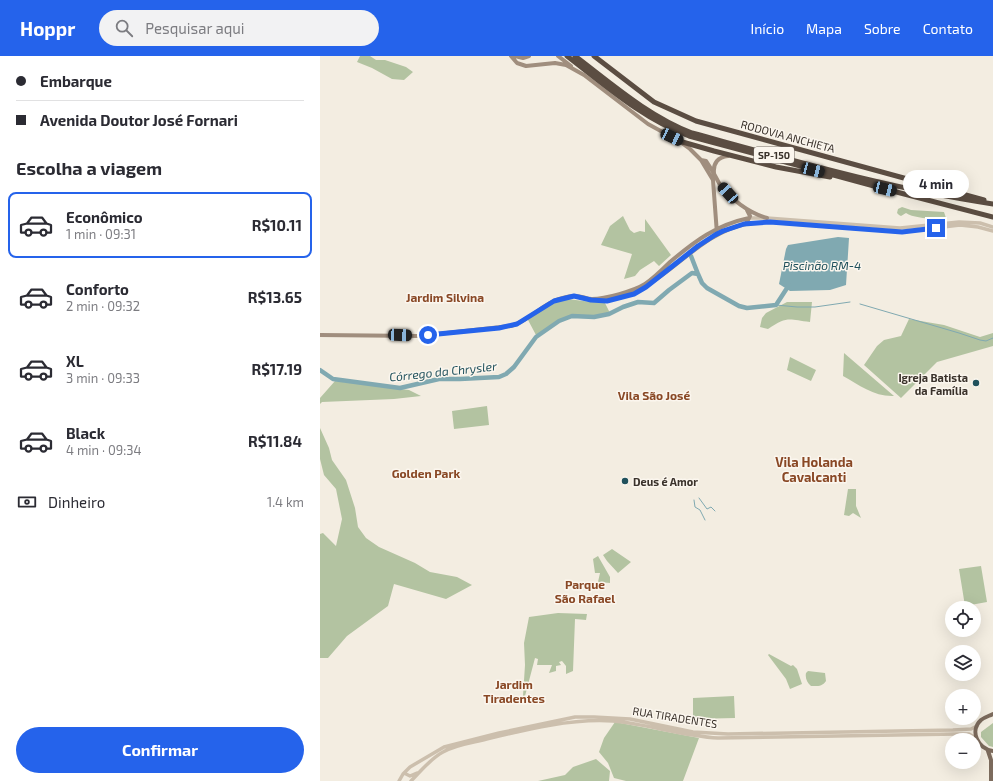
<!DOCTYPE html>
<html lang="pt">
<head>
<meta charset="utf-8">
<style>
	:root { --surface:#fff; --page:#f2f2f3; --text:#2b2b33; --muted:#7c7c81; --line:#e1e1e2; --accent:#2563eb }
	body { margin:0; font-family:"Exo 2",sans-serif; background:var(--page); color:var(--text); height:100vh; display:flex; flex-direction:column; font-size:15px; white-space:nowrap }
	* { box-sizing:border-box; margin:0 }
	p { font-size:13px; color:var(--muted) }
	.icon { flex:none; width:22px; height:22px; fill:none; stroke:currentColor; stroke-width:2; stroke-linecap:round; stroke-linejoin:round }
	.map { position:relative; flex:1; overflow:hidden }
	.drawer { display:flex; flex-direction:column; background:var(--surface); width:320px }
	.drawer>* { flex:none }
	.banner { display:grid; align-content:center; height:88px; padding:0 16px; background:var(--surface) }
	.controls { position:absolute; left:625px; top:545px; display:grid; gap:8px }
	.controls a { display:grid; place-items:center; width:36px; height:36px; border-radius:50%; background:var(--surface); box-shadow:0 4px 16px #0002; font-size:20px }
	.end { position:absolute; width:18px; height:18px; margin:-9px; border:5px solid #2563eb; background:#fff; box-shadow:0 0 0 2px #fff }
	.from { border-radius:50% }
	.bubble { position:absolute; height:28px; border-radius:14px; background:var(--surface); box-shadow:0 4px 16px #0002; font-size:13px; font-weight:700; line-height:28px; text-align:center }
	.car { position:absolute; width:12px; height:24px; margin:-12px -6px; border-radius:5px; box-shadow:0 0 3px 1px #0007; background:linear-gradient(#222 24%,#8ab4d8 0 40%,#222 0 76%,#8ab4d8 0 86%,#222 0) }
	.banner b { display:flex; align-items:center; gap:14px; height:38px; font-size:15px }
	.banner b+b { border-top:1px solid var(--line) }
	.banner i { width:10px; height:10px; background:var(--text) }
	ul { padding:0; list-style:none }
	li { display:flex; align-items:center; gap:12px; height:66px; margin:0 8px 6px; padding:0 8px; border:2px solid transparent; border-radius:8px }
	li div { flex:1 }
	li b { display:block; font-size:15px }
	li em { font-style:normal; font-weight:700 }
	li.on { border-color:var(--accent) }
	li>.icon { width:36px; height:36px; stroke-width:1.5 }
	h2 { padding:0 16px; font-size:18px; line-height:48px }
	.pay { display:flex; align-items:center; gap:10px; height:44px; padding:0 16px; font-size:15px }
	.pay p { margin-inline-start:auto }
	.action { display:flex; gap:8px; margin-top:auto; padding:8px 16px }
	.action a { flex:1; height:46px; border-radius:24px; background:var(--accent); color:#fff; font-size:16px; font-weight:700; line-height:46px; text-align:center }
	header { display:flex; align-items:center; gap:24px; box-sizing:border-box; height:56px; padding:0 20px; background:var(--accent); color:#fff }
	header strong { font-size:19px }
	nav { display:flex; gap:22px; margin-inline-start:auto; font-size:14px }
	.search { width:280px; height:36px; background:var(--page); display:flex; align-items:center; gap:10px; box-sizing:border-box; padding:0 14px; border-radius:22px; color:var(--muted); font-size:15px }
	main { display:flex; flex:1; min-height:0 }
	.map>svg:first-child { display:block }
</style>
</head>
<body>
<header>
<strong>Hoppr</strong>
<div class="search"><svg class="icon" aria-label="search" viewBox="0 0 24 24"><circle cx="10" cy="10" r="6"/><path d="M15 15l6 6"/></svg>Pesquisar aqui</div>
<nav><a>Início</a><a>Mapa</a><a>Sobre</a><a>Contato</a></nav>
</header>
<main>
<section class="drawer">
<div class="banner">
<b><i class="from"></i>Embarque</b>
<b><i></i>Avenida Doutor José Fornari</b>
</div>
<h2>Escolha a viagem</h2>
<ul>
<li class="on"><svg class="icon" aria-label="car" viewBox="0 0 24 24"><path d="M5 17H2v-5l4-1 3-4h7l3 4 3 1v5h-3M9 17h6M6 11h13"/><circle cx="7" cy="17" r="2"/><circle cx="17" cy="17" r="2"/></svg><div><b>Econômico</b><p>1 min · 09:31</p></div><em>R$10.11</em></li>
<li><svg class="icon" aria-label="car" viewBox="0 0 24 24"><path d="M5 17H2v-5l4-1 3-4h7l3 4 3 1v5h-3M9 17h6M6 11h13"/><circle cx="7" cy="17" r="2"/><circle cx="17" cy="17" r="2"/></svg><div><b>Conforto</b><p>2 min · 09:32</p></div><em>R$13.65</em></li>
<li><svg class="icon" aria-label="car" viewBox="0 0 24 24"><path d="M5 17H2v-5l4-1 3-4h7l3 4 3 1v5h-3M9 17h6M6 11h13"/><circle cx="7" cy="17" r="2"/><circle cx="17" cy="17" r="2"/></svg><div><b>XL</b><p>3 min · 09:33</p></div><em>R$17.19</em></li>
<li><svg class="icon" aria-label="car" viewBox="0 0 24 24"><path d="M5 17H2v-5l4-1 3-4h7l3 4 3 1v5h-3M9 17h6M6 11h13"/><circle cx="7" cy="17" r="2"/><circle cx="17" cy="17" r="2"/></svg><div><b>Black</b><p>4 min · 09:34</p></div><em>R$11.84</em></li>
</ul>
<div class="pay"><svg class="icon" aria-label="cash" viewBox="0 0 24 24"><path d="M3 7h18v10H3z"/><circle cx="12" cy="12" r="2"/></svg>Dinheiro<p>1.4 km</p></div>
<div class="action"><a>Confirmar</a></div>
</section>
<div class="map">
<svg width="673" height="725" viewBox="0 0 673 725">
	<rect width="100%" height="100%" fill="#f3ede1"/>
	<path fill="#b3c3a1" d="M40,0H50L56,4H65L86,11L93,16L84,24L72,23L52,12L37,6Z
		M582,151L591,154L624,156L626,162C615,163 595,163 586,157L581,160L579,159L577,157L578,153Z
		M303,160L310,174L314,177L320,175L325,176V163L351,199L339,210L334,205L320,214L315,220L304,223L312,198L281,189L290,170Z
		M248,243L271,246L282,245L285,247L290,257L275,260L252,259L245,262L216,279L208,264L231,248Z
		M467,246H492L490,266C468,263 467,260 448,273L440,271L442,262L446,257Z
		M589,263L624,269L660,281L673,277V290L617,306L581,342L544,309L557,290L564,284L581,280Z
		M524,297L574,340C555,341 539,329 523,320Z
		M470,301L496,314L491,325L467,314Z
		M15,325L89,334L101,340L74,343L2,346L0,348V342Z
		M167,350L169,369L134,373L132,355Z
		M0,372L9,392L12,404L26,424L35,452L38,471L46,482L59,491L95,507L110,516L137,521L152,529L126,543L74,528L68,550L27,580L8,602H0V478L3,477L16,490L22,463L16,433L4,419L0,403Z
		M528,433H536V450L541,462L533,457L529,460L524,459Z
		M292,493L311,506L298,517L287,505L283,499Z
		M278,500L290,521V527L278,526L280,517H275L273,503Z
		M661,510L667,546L645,550L639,513Z
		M238,557L267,558L266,564L255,563L253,615L246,618V610L242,605L239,606L241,609L236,610V615L229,617L232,609H217L218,603L215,602L205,640H203L205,609L204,587L209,561Z
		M449,598L471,610L473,609L477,613L482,628L470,633L466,623L448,599Z
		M488,615L505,617L506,625C502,631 497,630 491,630C487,627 485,622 486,617Z
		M414,640L415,662L373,663V642Z
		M295,666L379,682L363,725H306L294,722L288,707L279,696L284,682Z
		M673,667V691L669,690L661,681V676Z
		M276,703L290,715L289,725H218L245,719L253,711Z"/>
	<path fill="#80a9b1" d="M518,181L529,182L526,229L510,234L470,235L459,228L466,193L468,189Z"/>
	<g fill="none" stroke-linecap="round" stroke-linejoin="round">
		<path stroke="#80a9b1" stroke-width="1" d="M540,248L639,277L660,284L666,285L673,282
			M456,249L477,251H495L530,246
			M379,442L387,453L391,451L395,455
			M374,444L375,451L380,454L385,464"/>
		<path stroke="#80a9b1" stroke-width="4.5" d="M371,200L378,218
			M0,314L13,323L80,332L119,323H140L179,321L186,318L194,311L216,281L239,265L252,260L274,261L289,258L303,251L318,246L334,247L349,234L372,217L378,218L382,227L387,232L419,250L427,252L456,249L469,229"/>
		<path stroke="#ccbfad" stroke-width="3.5" d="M429,162H447L580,172L639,166L660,167L673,171
			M426,168L446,166L582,176L640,169L658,171L673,175
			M84,717L90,720L97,717
			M79,725L83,718L90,711L124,691L179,677L255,661H274L310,663L373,676L408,678L633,674L651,673L657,670
			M91,725C101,715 110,703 123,696C135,689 150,687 163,684C204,674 251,662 293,665C328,668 362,680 398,682L637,678H649L656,682"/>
		<path stroke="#a08e7e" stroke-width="4" d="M191,0L197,7L206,10L235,7L246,9L264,19L328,68L359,85L370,93L381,104L393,124L397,178
			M195,0L203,2L209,0
			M238,0L251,10
			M381,104L386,105C391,112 395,119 399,127C410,143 429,157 447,162
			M394,117C393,107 398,101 408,100
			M280,244C337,245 370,179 426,168L430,160L427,154
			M0,279L99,280L191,270C209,265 221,249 239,243C243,242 249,240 254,240C260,239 266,243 272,243C285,243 314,235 325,228C334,222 342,214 350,206C375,185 396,169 429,162"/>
		<path stroke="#7c6b5d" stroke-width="4" d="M673,658C669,660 665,661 661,664C649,675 658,693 673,695
			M668,695L671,704V725"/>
		<path stroke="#5b4d42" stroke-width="5" d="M247,0C286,30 323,63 369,80L565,133L673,161
			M255,0C292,28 328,60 372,77C471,104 571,133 673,148
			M274,0L334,46L376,65L664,144
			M359,85L394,95L456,111L510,121"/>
	</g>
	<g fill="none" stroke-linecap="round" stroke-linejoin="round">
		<path stroke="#2563eb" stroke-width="5" d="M108,279L179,272L197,268L234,245L254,240L271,244L287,245L314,238L326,231L378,190L395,179L403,175L424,168L450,166L582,176L616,172"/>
	</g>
	<g fill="#20515c" stroke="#fbf6ee" stroke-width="1.5">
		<circle cx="656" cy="327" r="4"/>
		<circle cx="305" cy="425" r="4"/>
	</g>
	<g text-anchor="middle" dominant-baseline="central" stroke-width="3" stroke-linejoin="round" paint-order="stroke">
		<rect fill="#fbf6ee" stroke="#746d66" stroke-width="1" x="434" y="91" width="40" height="16" rx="3"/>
		<g font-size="10" font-weight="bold" fill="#3a322b">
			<text x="454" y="99">SP-150</text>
		</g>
		<g font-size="11" fill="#3a322b" stroke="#fbf6ee">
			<text transform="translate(468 80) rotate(15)">RODOVIA ANCHIETA</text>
			<text transform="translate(355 661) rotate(9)">RUA TIRADENTES</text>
		</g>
		<g font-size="11" font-weight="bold" fill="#3a322b" stroke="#fbf6ee" text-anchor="end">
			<text x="648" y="321">Igreja Batista<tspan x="648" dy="13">da Família</tspan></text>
			<text x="313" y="425" text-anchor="start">Deus é Amor</text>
		</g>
		<g font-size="12" font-style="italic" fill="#20515c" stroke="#fbf6ee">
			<text x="502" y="209">Piscinão RM-4</text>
			<text transform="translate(123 315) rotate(-6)">Córrego da Chrysler</text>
		</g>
		<g font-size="12" font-weight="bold" fill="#894825" stroke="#fbf6ee">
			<text x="125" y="241">Jardim Silvina</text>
			<text x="334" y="339">Vila São José</text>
			<text x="106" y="417">Golden Park</text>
			<text x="265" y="528">Parque<tspan x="265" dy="14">São Rafael</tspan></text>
			<text x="194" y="628">Jardim<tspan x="194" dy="14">Tiradentes</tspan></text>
		</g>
		<g font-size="13" font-weight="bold" fill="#894825" stroke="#fbf6ee">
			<text x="494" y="406">Vila Holanda<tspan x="494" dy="15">Cavalcanti</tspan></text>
		</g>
	</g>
</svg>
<div class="controls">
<a><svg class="icon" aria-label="locate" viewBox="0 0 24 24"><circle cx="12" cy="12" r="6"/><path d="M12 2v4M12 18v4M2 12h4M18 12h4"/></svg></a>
<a><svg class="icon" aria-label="layers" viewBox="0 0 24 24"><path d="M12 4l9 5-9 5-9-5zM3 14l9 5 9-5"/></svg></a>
<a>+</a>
<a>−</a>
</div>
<i class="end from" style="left:108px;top:279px"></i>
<i class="end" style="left:616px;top:172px"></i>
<div class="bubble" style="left:583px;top:114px;width:66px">4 min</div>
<i class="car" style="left:352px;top:81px;rotate:115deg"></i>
<i class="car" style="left:493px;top:114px;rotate:105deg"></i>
<i class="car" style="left:565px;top:133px;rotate:103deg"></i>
<i class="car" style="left:408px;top:137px;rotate:318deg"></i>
<i class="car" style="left:80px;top:279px;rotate:92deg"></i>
</div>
</main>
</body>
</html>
